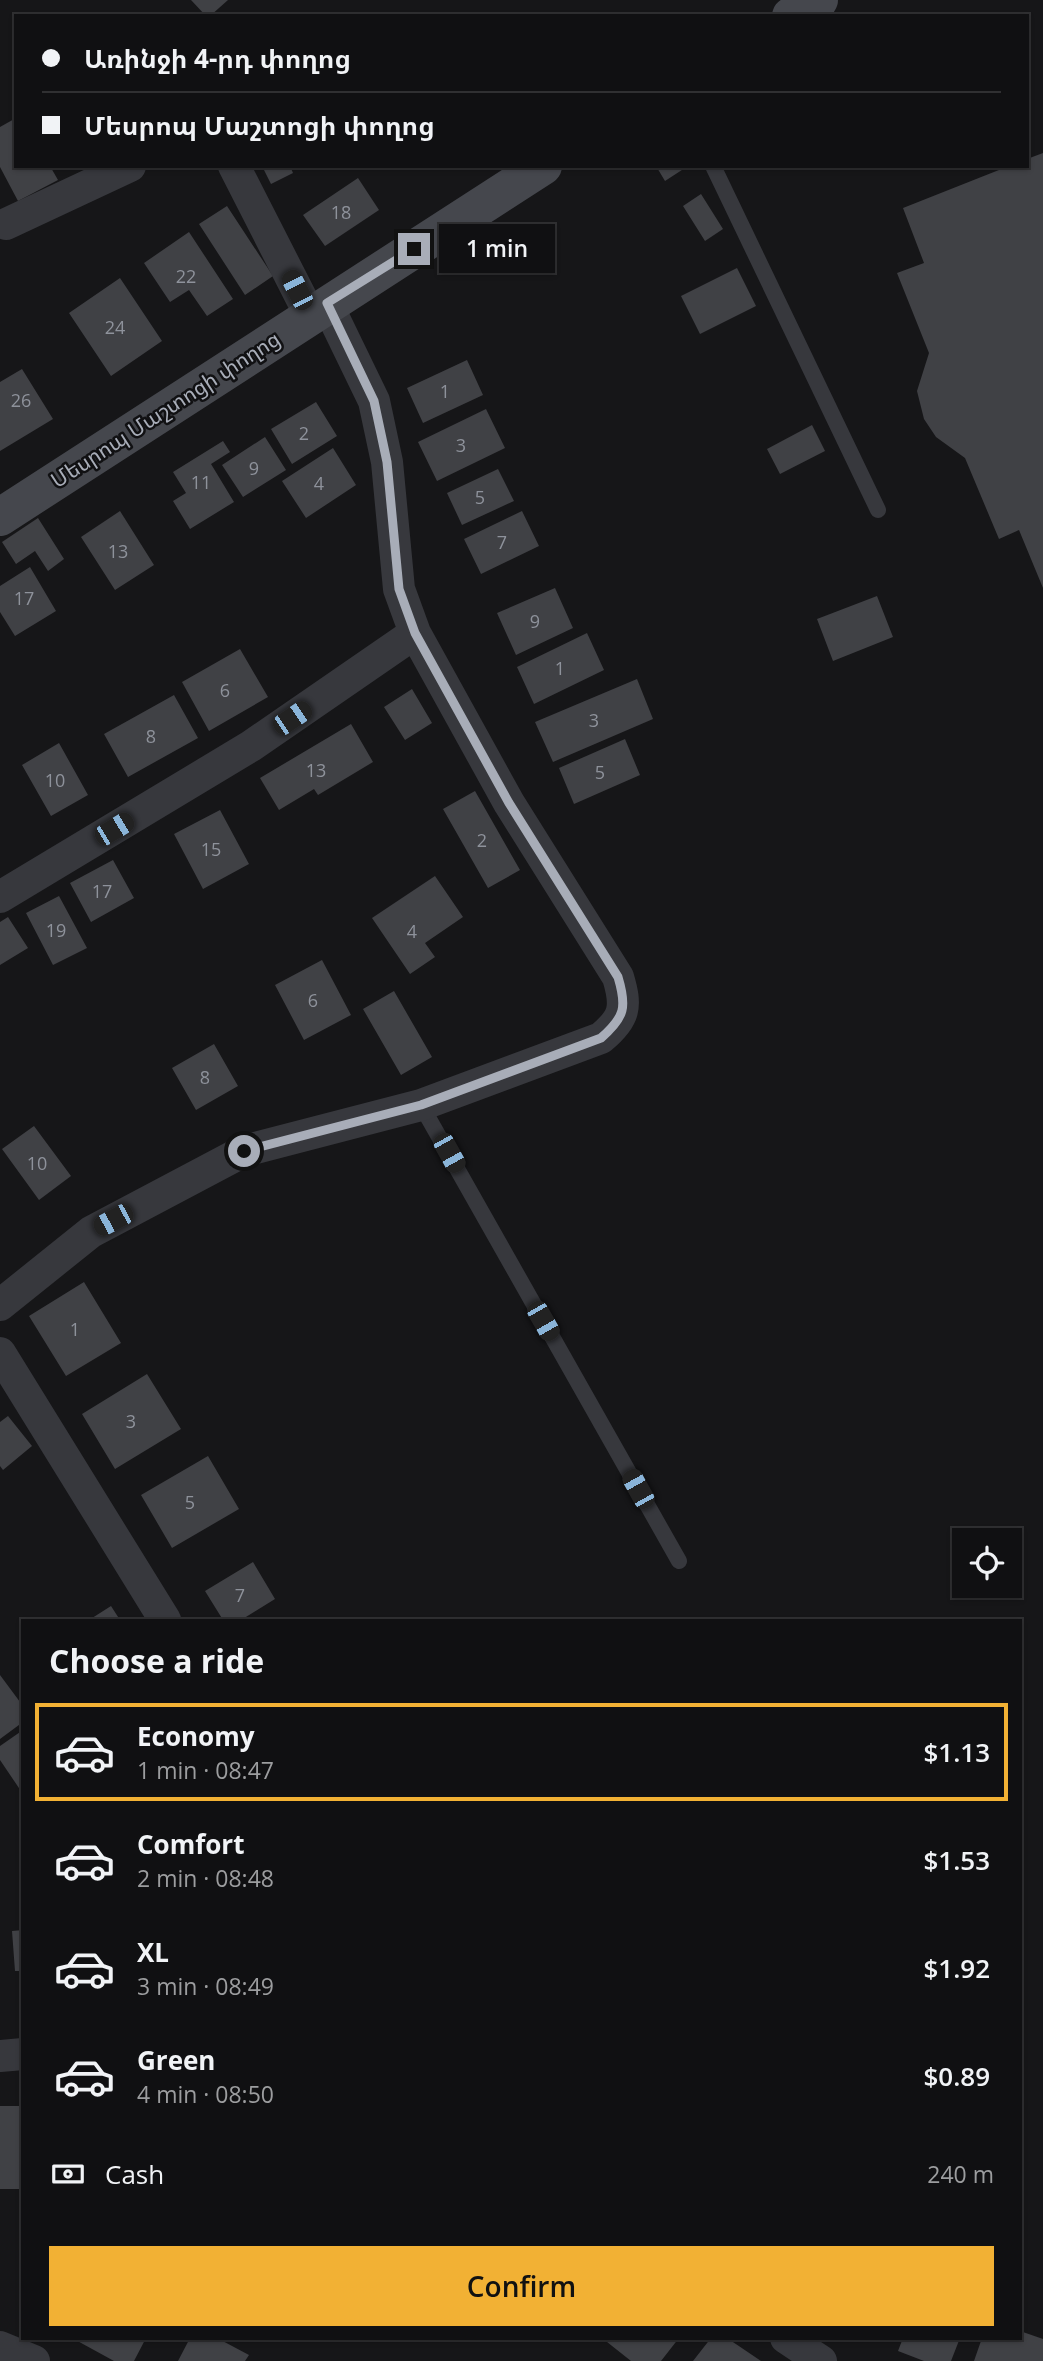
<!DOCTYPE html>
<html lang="en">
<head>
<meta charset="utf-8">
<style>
	:root { --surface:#101012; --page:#19191b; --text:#f1f3f6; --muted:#9c9d9f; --line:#303032; --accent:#f2b134 }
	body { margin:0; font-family:"Open Sans","Noto Sans Armenian",sans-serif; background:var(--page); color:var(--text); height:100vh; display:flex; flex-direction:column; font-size:26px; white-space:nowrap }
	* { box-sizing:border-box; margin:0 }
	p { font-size:23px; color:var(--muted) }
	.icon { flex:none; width:38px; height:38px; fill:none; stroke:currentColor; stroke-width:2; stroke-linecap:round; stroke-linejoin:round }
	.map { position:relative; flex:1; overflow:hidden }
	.details { position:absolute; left:21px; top:1619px; width:1001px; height:721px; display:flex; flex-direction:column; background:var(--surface); border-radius:0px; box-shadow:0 2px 5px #0004,0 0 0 2px var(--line) }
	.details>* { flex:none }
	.hud { position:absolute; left:14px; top:14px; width:1015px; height:154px; border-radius:0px; box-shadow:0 2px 5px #0004,0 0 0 2px var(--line); display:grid; align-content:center; height:154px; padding:0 28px; background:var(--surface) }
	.fabs { position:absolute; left:952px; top:1528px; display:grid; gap:14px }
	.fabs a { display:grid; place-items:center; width:70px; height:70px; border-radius:0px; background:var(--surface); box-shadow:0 2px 5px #0004,0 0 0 2px var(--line); font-size:35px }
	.end { position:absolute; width:32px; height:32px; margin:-16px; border:9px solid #a8adb8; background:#111; box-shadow:0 0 0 4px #111 }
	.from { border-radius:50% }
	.bubble { position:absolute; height:49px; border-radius:0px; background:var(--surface); box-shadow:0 2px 5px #0004,0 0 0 2px var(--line); font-size:23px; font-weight:600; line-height:49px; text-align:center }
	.car { position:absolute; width:21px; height:42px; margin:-21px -10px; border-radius:9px; box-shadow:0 0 5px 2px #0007; background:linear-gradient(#222 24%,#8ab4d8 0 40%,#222 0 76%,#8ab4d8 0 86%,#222 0) }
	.hud b { display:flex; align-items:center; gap:24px; height:66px; font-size:26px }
	.hud b+b { border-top:2px solid var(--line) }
	.hud i { width:18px; height:18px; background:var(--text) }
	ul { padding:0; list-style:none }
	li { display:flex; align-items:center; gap:21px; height:98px; margin:0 14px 10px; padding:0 14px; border:4px solid transparent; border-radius:0px }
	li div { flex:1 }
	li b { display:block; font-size:26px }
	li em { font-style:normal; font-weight:600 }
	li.current { border-color:var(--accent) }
	li>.icon { width:63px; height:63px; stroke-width:1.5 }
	h2 { padding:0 28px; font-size:32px; line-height:84px }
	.pay { display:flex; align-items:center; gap:18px; height:77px; padding:0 28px; font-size:26px }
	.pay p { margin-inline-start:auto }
	.button { display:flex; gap:14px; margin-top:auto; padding:14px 28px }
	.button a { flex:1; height:80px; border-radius:0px; background:var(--accent); color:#111; font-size:28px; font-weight:600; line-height:80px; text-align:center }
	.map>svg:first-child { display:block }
</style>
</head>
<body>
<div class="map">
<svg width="1043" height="2361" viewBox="0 0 1043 2361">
	<rect width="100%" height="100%" fill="#161618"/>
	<path fill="#404145" d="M191,0H228L210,16H206Z
		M16,118V166H50L58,180L18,201L0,167V127Z
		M1043,153V588L1019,530L999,539L965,458L936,437L924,419L917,391L929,353L897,273L924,263L903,208L1009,166H1027V159Z
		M262,166H290L293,173L271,184Z
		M656,166H684L685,168L665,181Z
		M358,178L379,210L325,246L303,215Z
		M701,194L723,229L705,241L683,206Z
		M227,206L273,276L245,295L199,224Z
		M189,232L233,299L207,316L189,290L170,302L144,263Z
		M737,268L756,306L700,334L681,296Z
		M120,278L162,341L111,376L69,313Z
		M467,360L483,395L423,423L407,388Z
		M22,369L53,419L0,451V382Z
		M316,402L337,436L292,464L271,429Z
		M486,409L505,448L437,481L418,442Z
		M812,425L825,451L780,474L767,449Z
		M265,437L286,470L243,497L222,465Z
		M223,441L230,452L211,464L234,502L190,529L173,501L186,493L173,472Z
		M333,448L356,485L306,518L282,481Z
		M498,469L514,501L462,525L447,493Z
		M120,511L154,565L115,590L81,537Z
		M522,511L539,546L481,574L464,539Z
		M38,518L64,559L48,571L35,551L16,564L2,542Z
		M30,567L56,611L15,636L0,612V586Z
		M555,588L573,628L516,655L497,613Z
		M877,596L893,637L833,661L817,619Z
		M587,633L604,670L534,704L517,667Z
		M240,649L268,697L209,731L182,682Z
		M637,679L653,719L553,762L535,722Z
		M412,689L432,723L405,740L384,707Z
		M174,695L198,738L128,777L104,734Z
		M351,724L373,762L318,795L314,789L279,810L260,778Z
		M625,739L640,775L574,804L559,768Z
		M59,743L88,795L51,816L22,765Z
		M475,791L520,870L488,888L443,809Z
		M220,810L249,864L203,889L174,834Z
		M113,860L134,898L91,922L70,883Z
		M435,876L463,917L425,943L435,957L410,974L372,918Z
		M59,896L87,948L53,965L26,913Z
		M8,917L28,948L0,965V922Z
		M322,960L351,1015L304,1040L275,985Z
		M394,991L432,1057L401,1075L363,1009Z
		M214,1044L238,1086L196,1110L172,1068Z
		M34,1126L71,1176L39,1200L2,1149Z
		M84,1282L121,1343L66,1376L29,1316Z
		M147,1374L181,1429L115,1469L82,1414Z
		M8,1416L32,1446L3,1470L0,1466V1422Z
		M208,1456L239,1509L172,1548L141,1495Z
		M253,1562L275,1599L241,1620H223L205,1591Z
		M111,1606L120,1620H89Z
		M0,1675L23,1706V1722L0,1739Z
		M23,1730V1794L0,1760V1746Z
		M23,1930V1971H15L12,1931Z
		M0,2106H23V2189H0Z
		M1020,2331L1043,2339V2361H974L982,2338H1020Z
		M72,2338H146L134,2361H114Z
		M190,2338H217L249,2355L245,2361H178Z
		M602,2338H679L661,2361H631Z
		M711,2338H727L761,2361H693Z
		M903,2338H960L951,2361H924L898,2351Z"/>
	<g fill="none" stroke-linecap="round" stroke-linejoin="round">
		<path stroke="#37383d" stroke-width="16" d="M713,166L878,510
			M421,1105L679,1561"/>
		<path stroke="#37383d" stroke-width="32" d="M234,166L310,315
			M6,224L130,166
			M0,897L251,746L415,633L399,589L387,462L374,401L327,304
			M0,1305L91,1232L244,1151L421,1105L601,1038C625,1018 627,1007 618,977L509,803L415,633
			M0,1353L165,1620
			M0,2056L23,2054
			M786,2338L821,2361
			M0,2347L34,2361"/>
		<path stroke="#45474d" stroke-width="38" d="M791,16L819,0
			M0,517L543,166"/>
	</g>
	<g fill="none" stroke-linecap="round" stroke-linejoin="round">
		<path stroke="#a8adb8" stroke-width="9" d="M244,1151L421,1105L601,1038C625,1017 627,1007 618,977L509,803L415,633L399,589L387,462L374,401L327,303L414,249"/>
	</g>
	<g text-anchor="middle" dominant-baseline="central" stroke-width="5" stroke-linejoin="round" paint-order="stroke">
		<g font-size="18" fill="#8e929b">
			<text x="341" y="212">18</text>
			<text x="186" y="276">22</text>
			<text x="115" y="327">24</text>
			<text x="445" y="391">1</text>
			<text x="21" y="400">26</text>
			<text x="304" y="433">2</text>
			<text x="461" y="445">3</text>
			<text x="254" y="468">9</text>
			<text x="201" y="482">11</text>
			<text x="319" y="483">4</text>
			<text x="480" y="497">5</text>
			<text x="502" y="542">7</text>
			<text x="118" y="551">13</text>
			<text x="24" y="598">17</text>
			<text x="535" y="621">9</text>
			<text x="560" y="668">1</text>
			<text x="225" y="690">6</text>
			<text x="594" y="720">3</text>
			<text x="151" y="736">8</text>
			<text x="316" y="770">13</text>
			<text x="600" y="772">5</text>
			<text x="55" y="780">10</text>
			<text x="482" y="840">2</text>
			<text x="211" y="849">15</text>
			<text x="102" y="891">17</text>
			<text x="56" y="930">19</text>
			<text x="412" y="931">4</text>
			<text x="313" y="1000">6</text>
			<text x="205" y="1077">8</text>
			<text x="37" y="1163">10</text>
			<text x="75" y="1329">1</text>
			<text x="131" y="1421">3</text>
			<text x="190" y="1502">5</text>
			<text x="240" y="1595">7</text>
		</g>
		<g font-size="21" fill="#a8adb8" stroke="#111113">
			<text transform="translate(165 409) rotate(-33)">Մեսրոպ Մաշտոցի փողոց</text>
		</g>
	</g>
</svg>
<div class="fabs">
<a><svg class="icon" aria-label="locate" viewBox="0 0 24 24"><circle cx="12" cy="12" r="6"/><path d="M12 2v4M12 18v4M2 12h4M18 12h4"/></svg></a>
</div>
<i class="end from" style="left:244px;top:1151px"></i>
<i class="end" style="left:414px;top:249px"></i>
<div class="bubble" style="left:439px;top:224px;width:116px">1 min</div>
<i class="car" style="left:297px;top:290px;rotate:333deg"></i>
<i class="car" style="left:292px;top:718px;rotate:56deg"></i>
<i class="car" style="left:114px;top:829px;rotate:59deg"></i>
<i class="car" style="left:449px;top:1153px;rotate:151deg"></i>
<i class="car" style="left:113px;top:1220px;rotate:242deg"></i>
<i class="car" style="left:543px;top:1321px;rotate:150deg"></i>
<i class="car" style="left:638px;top:1489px;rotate:331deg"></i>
<div class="hud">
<b><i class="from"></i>Առինջի 4-րդ փողոց</b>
<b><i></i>Մեսրոպ Մաշտոցի փողոց</b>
</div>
<section class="details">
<h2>Choose a ride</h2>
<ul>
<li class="current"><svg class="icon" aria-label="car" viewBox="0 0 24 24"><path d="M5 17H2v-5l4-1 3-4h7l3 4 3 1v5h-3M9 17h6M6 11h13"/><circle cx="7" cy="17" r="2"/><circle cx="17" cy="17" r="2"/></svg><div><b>Economy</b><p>1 min · 08:47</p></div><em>$1.13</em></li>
<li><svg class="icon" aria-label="car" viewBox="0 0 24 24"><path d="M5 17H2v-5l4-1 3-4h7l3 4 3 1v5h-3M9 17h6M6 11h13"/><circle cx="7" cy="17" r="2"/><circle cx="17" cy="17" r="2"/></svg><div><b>Comfort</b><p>2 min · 08:48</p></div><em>$1.53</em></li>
<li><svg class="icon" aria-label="car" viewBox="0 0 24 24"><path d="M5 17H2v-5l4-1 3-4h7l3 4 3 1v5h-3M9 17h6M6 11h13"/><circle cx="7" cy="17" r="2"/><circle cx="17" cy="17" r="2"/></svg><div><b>XL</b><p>3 min · 08:49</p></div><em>$1.92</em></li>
<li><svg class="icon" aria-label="car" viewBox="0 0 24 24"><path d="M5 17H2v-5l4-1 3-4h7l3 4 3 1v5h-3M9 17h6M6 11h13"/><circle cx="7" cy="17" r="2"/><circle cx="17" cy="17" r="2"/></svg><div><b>Green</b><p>4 min · 08:50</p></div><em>$0.89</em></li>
</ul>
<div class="pay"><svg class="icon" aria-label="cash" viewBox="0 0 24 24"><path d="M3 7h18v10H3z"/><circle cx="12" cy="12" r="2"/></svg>Cash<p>240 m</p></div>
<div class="button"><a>Confirm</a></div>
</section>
</div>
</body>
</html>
